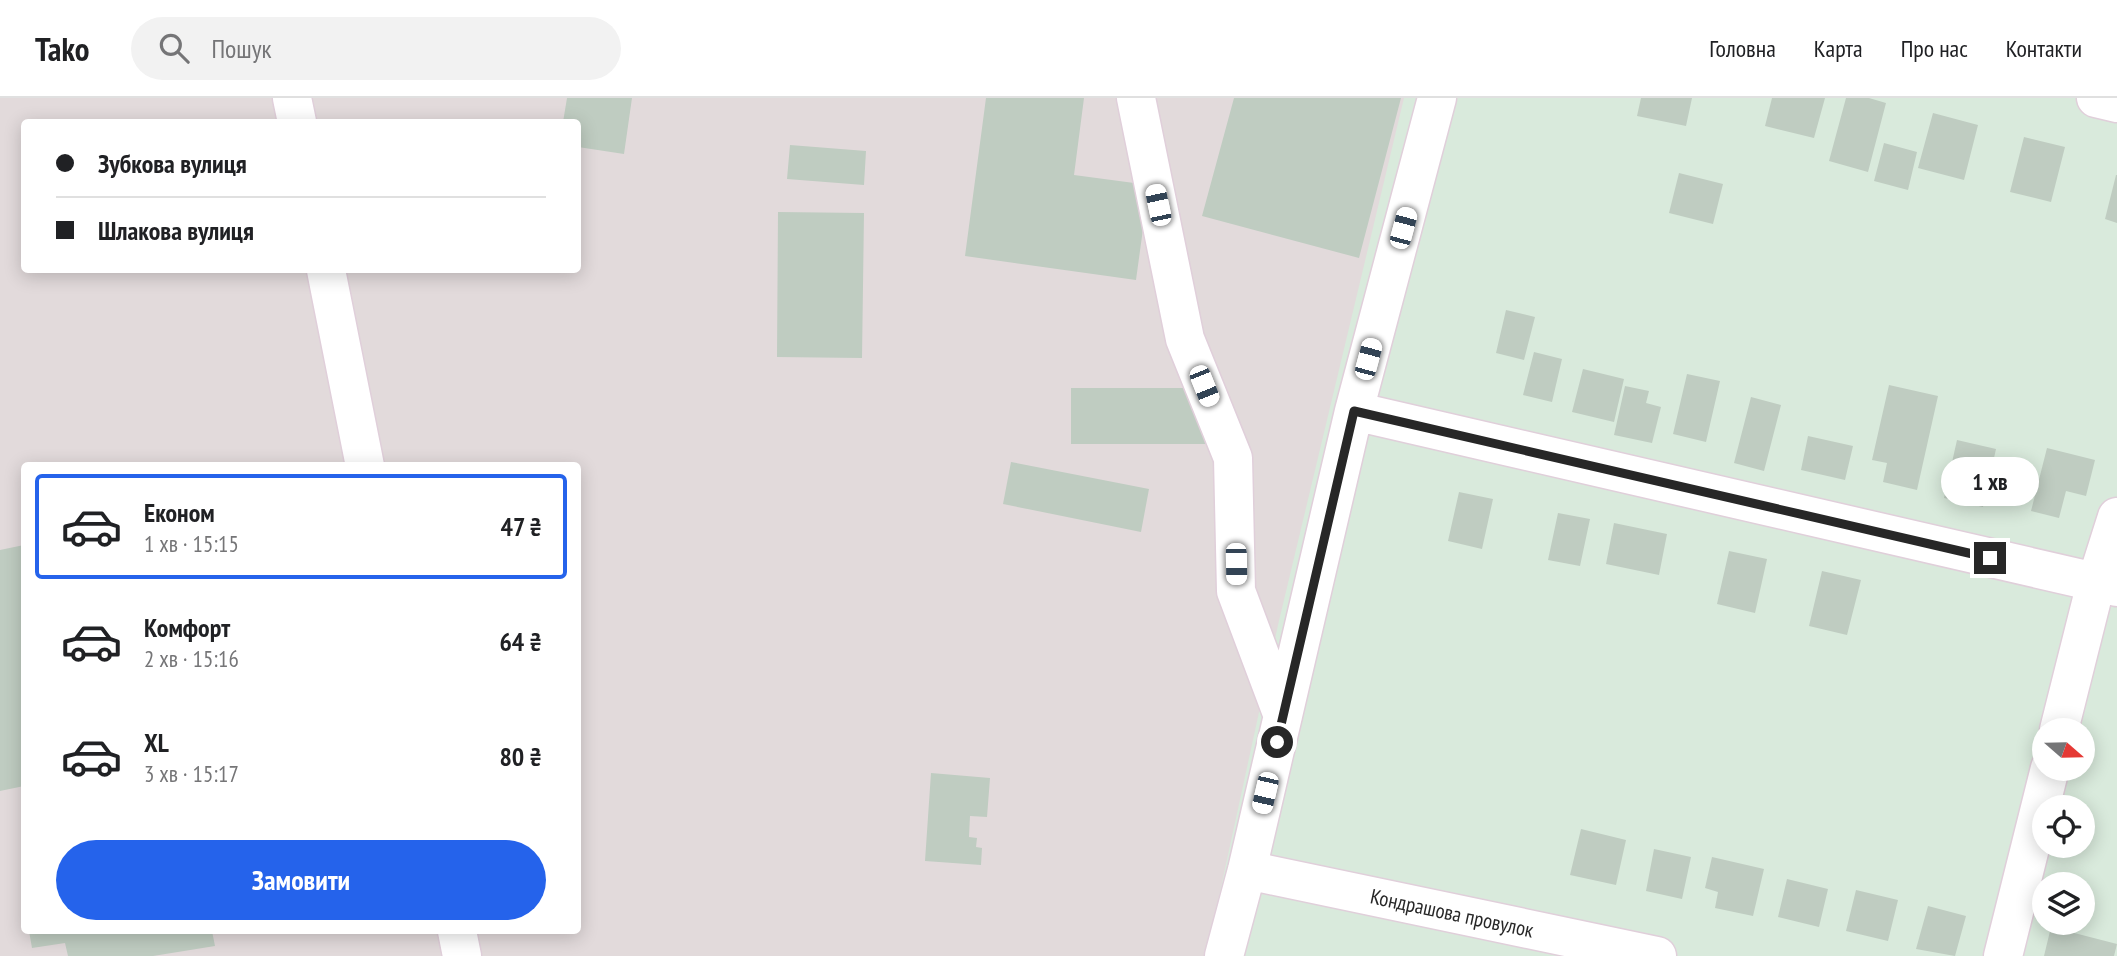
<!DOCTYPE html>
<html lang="uk">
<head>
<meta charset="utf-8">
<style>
	:root { --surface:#fff; --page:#f2f2f2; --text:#202124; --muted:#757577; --line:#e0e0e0; --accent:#2563eb }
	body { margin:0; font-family:"PT Sans Narrow",sans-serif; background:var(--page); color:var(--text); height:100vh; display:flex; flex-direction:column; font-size:26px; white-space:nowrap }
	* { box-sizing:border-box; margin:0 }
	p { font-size:23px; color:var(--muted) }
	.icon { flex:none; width:38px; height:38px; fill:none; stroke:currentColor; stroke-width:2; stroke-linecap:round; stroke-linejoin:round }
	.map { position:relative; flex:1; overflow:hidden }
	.side { position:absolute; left:21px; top:364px; width:560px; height:472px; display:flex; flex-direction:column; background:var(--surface); border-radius:7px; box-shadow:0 4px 18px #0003 }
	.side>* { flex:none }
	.hud { position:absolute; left:21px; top:21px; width:560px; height:154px; border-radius:7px; box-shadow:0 4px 18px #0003; display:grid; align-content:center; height:154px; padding:0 35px; background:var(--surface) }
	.needle { width:46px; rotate:110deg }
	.controls { position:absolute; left:2032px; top:620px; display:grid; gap:14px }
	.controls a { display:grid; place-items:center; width:63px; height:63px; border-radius:50%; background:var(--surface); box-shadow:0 4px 18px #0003; font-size:35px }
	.end { position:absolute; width:32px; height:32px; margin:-16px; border:9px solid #272727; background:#fff; box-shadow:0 0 0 4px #fff }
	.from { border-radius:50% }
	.bubble { position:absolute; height:49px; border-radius:24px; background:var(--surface); box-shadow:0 4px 18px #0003; font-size:23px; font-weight:700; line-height:49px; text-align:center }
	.car { position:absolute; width:21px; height:42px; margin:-21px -10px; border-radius:9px; box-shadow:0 0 5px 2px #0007; background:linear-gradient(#fff 24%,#345 0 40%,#fff 0 76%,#345 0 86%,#fff 0) }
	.hud b { display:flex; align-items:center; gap:24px; height:66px; font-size:26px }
	.hud b+b { border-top:2px solid var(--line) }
	.hud i { width:18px; height:18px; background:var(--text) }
	ul { padding:12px 0 0; list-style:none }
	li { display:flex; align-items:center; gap:21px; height:105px; margin:0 14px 10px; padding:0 21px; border:4px solid transparent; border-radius:7px }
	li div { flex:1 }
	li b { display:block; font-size:26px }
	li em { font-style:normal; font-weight:700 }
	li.active { border-color:var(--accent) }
	li>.icon { width:63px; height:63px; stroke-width:1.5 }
	.button { display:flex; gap:14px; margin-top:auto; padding:14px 35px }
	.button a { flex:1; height:80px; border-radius:42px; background:var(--accent); color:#fff; font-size:28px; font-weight:700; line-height:80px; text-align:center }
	header { display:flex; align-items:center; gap:42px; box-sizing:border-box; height:98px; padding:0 35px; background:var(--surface); border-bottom:2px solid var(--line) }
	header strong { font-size:33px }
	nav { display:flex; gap:38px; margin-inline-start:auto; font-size:24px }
	.search { width:490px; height:63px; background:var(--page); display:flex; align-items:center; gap:18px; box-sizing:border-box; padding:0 24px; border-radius:38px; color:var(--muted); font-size:26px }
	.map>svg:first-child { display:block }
</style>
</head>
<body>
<header>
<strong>Tako</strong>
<div class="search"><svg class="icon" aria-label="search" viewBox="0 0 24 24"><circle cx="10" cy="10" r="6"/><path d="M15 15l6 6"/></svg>Пошук</div>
<nav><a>Головна</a><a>Карта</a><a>Про нас</a><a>Контакти</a></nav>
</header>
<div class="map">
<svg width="2117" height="858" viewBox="0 0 2117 858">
	<rect width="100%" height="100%" fill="#d9eadc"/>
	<path fill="#e2dadb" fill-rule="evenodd" d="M0,0H1404L1278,527L1206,858H0ZM24,24H578V172H24ZM24,368H578V833H24Z"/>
	<path fill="#bfccc1" d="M567,0H632L624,56L578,49V24H563Z
		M986,0H1084L1074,77L1149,87L1136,182L965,158Z
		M1234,0H1401L1359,160L1202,118Z
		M1641,0H1692L1686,28L1637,18Z
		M1772,0H1825L1814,40L1765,28Z
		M1846,0H1869L1886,5L1868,74L1829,63Z
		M1933,15L1978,27L1964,82L1918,70Z
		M2024,39L2065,49L2051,104L2010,94Z
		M1884,45L1917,54L1908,92L1874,83Z
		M790,47L866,53L864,87L787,81Z
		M1679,75L1723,86L1713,126L1669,115Z
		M2116,77H2117V125L2105,121Z
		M778,114L864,115L862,260L777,259Z
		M1506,212L1535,219L1524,262L1496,255Z
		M1534,254L1562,261L1552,304L1523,297Z
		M1583,271L1624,281L1614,324L1572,314Z
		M1687,276L1720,283L1706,344L1673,336Z
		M1889,287L1938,298L1917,392L1883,384L1887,365L1872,362Z
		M1625,288L1649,293L1646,305L1661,309L1652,345L1614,337Z
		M1071,290H1187L1207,346H1071Z
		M1751,299L1781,307L1764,373L1734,365Z
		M1808,338L1853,348L1845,382L1801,372Z
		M1957,342L1996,351L1983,409L1944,400Z
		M2047,350L2095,362L2086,398L2066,393L2059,420L2031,413Z
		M1011,364L1149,391L1141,434L1003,406Z
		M1459,394L1493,401L1482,451L1448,443Z
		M1558,415L1590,421L1580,468L1548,462Z
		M1614,425L1667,436L1659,477L1606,466Z
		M24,447V688L0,693V452Z
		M1729,453L1767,461L1755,515L1717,506Z
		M1822,473L1861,482L1847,537L1809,528Z
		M931,675L990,680L987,719L970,718L969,739L977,740L976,749L982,750L981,767L925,763Z
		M1581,731L1626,742L1616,787L1570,777Z
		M1654,751L1691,759L1682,801L1646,793Z
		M1712,759L1764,771L1753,818L1715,810L1718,794L1705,790Z
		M1787,781L1828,791L1819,829L1778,819Z
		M1856,792L1898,802L1888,843L1846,833Z
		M1928,808L1966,818L1955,858L1916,851Z
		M2051,829L2117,846L2114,858H2044Z
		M29,833H212L215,848L153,858H68L65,845L32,850Z"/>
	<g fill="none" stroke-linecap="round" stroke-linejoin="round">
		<defs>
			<path id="minor" d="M292,0L297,24
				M1136,0L1185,241L1233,360L1236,493L1283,618
				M2096,0L2117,5
				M326,172L365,368
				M1354,313L2117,489
				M2059,632L2096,485L2117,419
				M1247,772L1657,858
				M457,833L462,858
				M1224,858L1247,772L1354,313L1437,0
				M2003,858L2050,670"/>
		</defs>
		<use href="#minor" stroke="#e0cfda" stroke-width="41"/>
		<use href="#minor" stroke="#fff" stroke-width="38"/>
	</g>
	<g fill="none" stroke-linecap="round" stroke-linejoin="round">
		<path stroke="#272727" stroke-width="9" d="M1277,644L1354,313L1990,460"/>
	</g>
	<g text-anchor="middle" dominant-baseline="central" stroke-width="5" stroke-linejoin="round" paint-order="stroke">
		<g font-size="21" fill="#272727" stroke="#fff">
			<text transform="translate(1452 815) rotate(12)">Кондрашова провулок</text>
		</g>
	</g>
</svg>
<div class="controls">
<a><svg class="needle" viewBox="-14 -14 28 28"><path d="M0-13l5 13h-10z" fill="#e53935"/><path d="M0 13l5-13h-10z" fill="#757577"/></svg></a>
<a><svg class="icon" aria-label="locate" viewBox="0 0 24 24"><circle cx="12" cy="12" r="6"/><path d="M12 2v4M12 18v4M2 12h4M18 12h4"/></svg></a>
<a><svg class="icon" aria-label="layers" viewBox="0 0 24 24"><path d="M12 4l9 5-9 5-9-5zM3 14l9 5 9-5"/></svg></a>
</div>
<i class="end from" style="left:1277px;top:644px"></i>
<i class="end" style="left:1990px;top:460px"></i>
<div class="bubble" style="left:1941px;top:359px;width:98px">1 хв</div>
<i class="car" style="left:1158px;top:107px;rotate:348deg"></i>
<i class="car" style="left:1403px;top:130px;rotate:15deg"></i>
<i class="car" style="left:1368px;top:261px;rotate:15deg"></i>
<i class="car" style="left:1204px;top:288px;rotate:158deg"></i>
<i class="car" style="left:1236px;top:466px;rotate:179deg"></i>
<i class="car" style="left:1265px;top:695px;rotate:193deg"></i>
<div class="hud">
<b><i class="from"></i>Зубкова вулиця</b>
<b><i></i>Шлакова вулиця</b>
</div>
<section class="side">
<ul>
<li class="active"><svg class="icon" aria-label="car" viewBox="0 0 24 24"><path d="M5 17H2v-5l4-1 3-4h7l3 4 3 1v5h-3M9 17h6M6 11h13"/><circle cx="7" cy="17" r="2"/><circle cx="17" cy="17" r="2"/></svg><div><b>Економ</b><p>1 хв · 15:15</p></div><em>47 ₴</em></li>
<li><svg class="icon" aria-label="car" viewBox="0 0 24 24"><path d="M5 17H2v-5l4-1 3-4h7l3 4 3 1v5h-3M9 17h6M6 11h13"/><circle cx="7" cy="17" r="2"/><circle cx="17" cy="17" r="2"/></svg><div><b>Комфорт</b><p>2 хв · 15:16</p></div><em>64 ₴</em></li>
<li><svg class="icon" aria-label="car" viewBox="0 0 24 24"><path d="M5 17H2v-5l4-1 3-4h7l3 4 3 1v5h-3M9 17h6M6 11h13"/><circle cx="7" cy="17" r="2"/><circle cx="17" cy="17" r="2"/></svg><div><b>XL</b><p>3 хв · 15:17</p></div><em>80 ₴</em></li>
</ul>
<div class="button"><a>Замовити</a></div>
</section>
</div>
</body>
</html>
